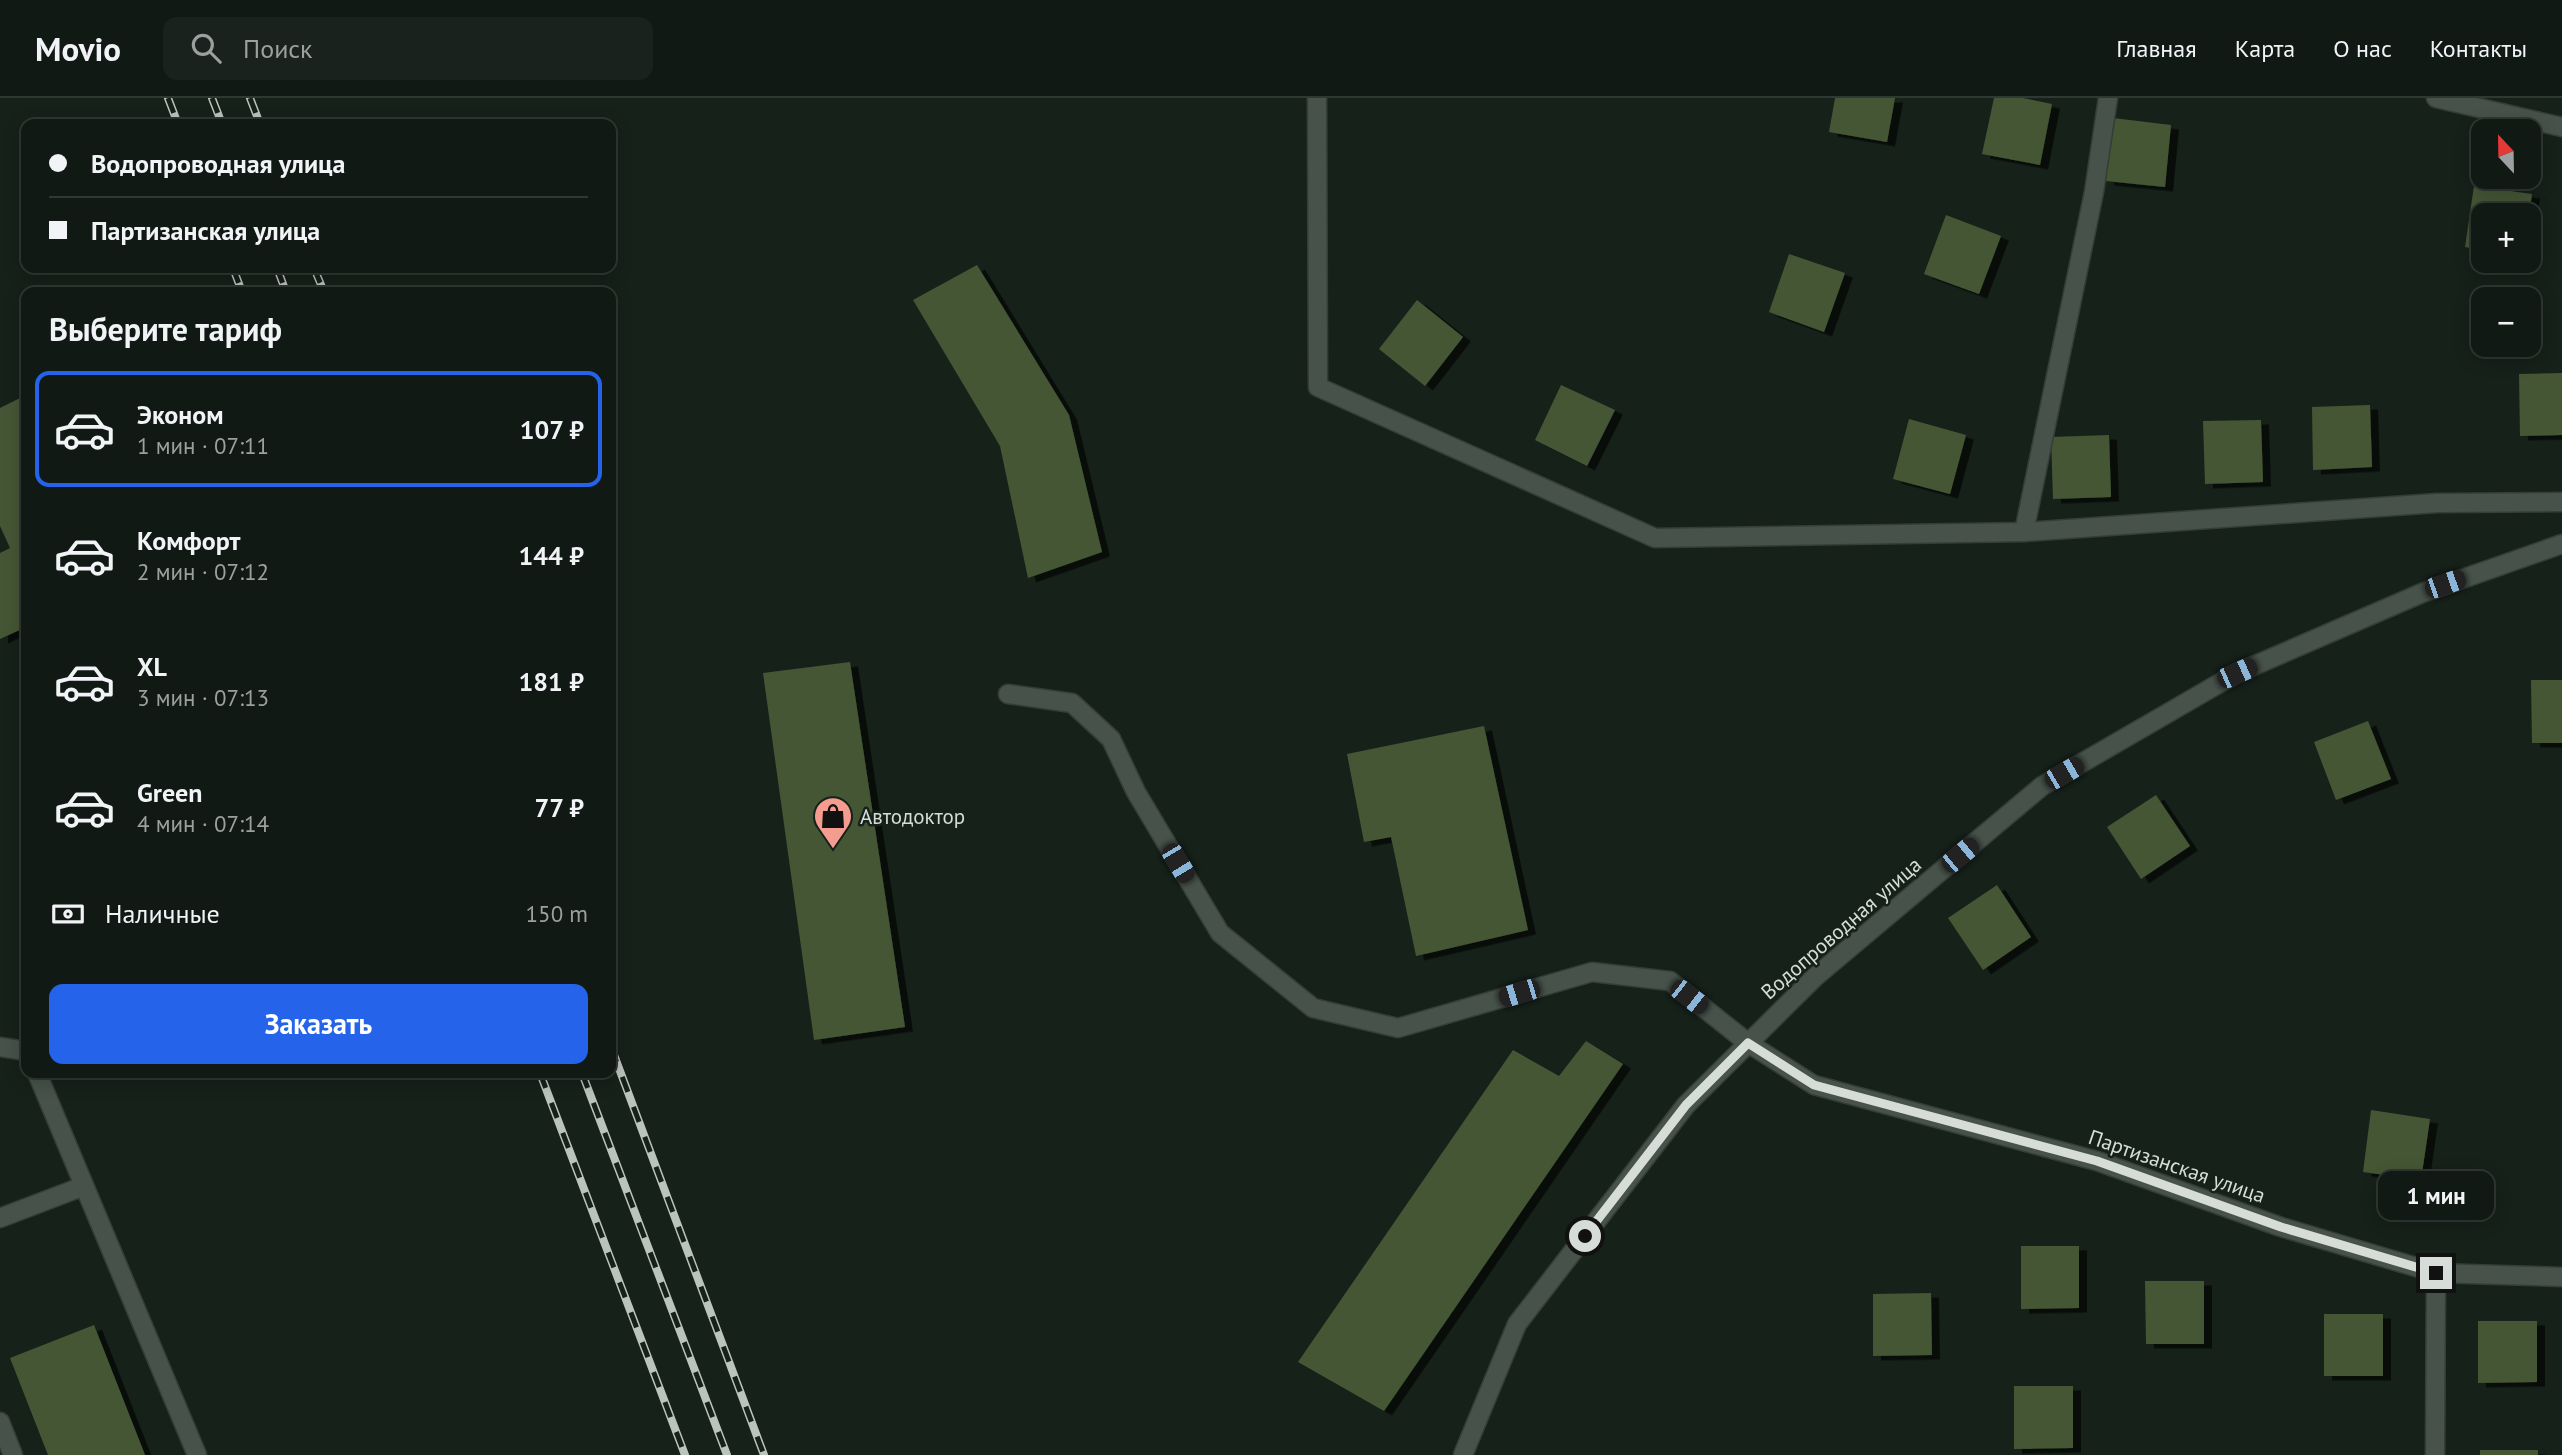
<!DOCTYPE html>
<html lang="ru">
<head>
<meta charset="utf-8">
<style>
	:root { --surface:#101914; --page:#19221d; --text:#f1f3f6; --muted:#9ca0a0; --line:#303834; --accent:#2563eb }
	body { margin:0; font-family:"PT Sans",sans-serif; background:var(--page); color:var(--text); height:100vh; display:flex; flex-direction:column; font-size:26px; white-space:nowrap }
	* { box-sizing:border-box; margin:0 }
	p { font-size:23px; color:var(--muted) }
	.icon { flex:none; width:38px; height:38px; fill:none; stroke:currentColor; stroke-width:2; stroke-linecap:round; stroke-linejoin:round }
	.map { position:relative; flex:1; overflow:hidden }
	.drawer { position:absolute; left:21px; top:189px; width:595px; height:791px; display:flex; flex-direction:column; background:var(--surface); border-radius:14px; box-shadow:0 4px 18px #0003,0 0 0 2px var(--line) }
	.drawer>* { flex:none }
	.banner { position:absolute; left:21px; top:21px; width:595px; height:154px; border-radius:14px; box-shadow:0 4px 18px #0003,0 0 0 2px var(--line); display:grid; align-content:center; height:154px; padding:0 28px; background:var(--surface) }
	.needle { width:46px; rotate:338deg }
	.tools { position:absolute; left:2471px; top:21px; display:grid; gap:14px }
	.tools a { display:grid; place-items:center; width:70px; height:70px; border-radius:14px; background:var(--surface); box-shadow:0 4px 18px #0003,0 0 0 2px var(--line); font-size:35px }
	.end { position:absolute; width:32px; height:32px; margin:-16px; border:9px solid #d6ddd8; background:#111; box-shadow:0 0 0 4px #111 }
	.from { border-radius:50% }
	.bubble { position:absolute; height:49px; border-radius:14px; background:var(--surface); box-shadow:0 4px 18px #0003,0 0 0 2px var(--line); font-size:23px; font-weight:600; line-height:49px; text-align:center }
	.car { position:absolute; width:21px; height:42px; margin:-21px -10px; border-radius:9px; box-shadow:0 0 5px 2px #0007; background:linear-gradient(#222 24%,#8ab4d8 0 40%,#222 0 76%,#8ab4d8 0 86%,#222 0) }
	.banner b { display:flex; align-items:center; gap:24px; height:66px; font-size:26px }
	.banner b+b { border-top:2px solid var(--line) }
	.banner i { width:18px; height:18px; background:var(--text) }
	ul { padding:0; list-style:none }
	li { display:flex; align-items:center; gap:21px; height:116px; margin:0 14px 10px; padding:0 14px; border:4px solid transparent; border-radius:14px }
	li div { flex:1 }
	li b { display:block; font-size:26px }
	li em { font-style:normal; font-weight:600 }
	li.selected { border-color:var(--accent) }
	li>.icon { width:63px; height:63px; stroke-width:1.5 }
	h2 { padding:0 28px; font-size:32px; line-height:84px }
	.pay { display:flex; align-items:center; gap:18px; height:77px; padding:0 28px; font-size:26px }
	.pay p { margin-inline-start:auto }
	.primary-button { display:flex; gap:14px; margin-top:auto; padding:14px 28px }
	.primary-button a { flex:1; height:80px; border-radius:14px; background:var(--accent); color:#fff; font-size:28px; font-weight:600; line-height:80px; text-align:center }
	header { display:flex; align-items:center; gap:42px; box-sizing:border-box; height:98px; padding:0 35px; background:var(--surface); border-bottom:2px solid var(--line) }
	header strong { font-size:33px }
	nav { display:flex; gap:38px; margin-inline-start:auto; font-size:24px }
	.search { width:490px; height:63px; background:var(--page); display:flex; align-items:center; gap:18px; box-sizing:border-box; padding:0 24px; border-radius:14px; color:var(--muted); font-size:26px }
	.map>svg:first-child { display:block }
</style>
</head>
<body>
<header>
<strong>Movio</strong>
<div class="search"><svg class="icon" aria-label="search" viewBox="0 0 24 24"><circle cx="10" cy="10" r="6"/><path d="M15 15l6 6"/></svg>Поиск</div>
<nav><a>Главная</a><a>Карта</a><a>О нас</a><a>Контакты</a></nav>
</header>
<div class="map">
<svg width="2562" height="1357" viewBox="0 0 2562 1357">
	<defs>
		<filter id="shadow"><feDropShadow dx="8" dy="4.5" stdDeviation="0" flood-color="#0009"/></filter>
	</defs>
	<rect width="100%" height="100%" fill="#16211a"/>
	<path fill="#455635" filter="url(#shadow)" d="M1835,0H1895L1887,44L1829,34Z
		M1994,0H2023L2052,6L2040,67L1982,56Z
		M2113,20L2171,27L2165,89L2106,83Z
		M2474,88L2532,96L2529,117H2483V152L2465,149Z
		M1946,117L2001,138L1979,196L1924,176Z
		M1789,156L1845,175L1824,234L1769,214Z
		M977,167L1069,317L1102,454L1028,480L1000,348L913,202Z
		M1417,202L1463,239L1425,288L1379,251Z
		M2562,275V337L2520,338L2519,276Z
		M1561,287L1615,312L1587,368L1535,342Z
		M26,297V529L0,541V455L10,450L0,428V310Z
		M2370,307L2372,369L2313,372L2312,309Z
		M1909,321L1966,337L1950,396L1893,381Z
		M2261,322L2263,384L2205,386L2203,323Z
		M2109,337L2111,399L2053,401L2051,339Z
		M850,564L905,929L814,942L763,575Z
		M2531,582H2562V645H2532Z
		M2368,623L2391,681L2336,702L2314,644Z
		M1484,628L1528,832L1416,858L1391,739L1364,744L1347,656Z
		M2156,697L2190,748L2141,781L2107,729Z
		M1997,787L2031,839L1983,872L1948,820Z
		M1586,943L1623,966L1384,1313L1298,1264L1513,952L1559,978Z
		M2371,1012L2430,1021L2421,1082L2363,1074Z
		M2021,1148H2079V1210L2021,1211Z
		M2145,1183H2204V1246H2146Z
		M1931,1195L1932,1257L1873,1258V1196Z
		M2324,1216H2383V1278H2324Z
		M2478,1223H2537V1284L2478,1285Z
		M94,1227L145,1357H48L10,1260Z
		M2014,1288H2073V1350L2014,1351Z
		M2480,1352H2538V1357H2480Z"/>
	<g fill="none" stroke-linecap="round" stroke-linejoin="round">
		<defs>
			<path id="service" d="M2024,434L2094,94L2108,0
				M0,949L26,953
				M37,975L197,1357
				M0,1120L84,1088"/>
			<path id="minor" d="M1317,0L1318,289L1655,440L2024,434L2437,405L2562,404
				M2436,0L2562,29
				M1008,596L1072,605L1111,641L1136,694L1220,835L1313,910L1398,930L1592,874L1670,883L1748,945L1814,987L2097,1063L2281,1129L2436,1175L2562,1179
				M0,1324L13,1357
				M1463,1357L1517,1226L1686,1007L1815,879L2042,688L2237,575L2422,495L2562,446
				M2435,1357L2436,1175"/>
		</defs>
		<use href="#service" stroke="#363d38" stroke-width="21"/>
		<use href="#minor" stroke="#363d38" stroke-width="21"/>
		<use href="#service" stroke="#46524a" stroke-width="18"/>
		<use href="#minor" stroke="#46524a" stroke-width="18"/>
		<defs>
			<path id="rail" d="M168,0L178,26
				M212,0L222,26
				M250,0L260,26
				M233,170L242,194
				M277,170L286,194
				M314,170L324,194
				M611,949L764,1357
				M540,975L685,1357
				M582,975L727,1357"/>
		</defs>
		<use href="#rail" stroke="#bbc3be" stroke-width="8"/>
		<use href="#rail" stroke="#16211a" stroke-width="5" stroke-dasharray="16" stroke-linecap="butt"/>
	</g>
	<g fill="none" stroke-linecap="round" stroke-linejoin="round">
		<path stroke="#d6ddd8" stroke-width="9" d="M1585,1138L1686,1007L1748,945L1814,987L2097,1063L2281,1129L2436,1175"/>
	</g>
	<defs>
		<symbol id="shop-pin" viewBox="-11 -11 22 30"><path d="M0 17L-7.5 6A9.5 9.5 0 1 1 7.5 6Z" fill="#f59c90" stroke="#16211a"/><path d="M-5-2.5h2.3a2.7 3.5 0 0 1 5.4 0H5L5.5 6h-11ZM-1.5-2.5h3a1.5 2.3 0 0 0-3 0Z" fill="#111"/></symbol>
	</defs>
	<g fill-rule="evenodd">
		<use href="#shop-pin" x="811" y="696" width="44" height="60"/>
	</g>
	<g text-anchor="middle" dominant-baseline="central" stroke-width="5" stroke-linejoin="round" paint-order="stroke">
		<g font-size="21" fill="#d6ddd8" stroke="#16211a" text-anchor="start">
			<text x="860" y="718">Автодоктор</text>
		</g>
		<g font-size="21" fill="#d6ddd8" stroke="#16211a">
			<text transform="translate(1841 830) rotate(-41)">Водопроводная улица</text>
			<text transform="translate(2177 1068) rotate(19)">Партизанская улица</text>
		</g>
	</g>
</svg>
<div class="tools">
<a><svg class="needle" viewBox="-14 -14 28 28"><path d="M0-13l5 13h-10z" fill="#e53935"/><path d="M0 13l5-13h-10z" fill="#9ca0a0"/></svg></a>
<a>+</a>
<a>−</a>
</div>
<i class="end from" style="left:1585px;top:1138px"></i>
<i class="end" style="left:2436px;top:1175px"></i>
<div class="bubble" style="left:2378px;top:1073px;width:116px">1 мин</div>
<i class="car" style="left:2445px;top:486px;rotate:71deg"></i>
<i class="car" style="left:2237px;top:575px;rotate:66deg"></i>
<i class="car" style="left:2064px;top:675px;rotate:60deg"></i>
<i class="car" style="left:1960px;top:757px;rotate:50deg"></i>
<i class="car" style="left:1178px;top:765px;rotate:149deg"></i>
<i class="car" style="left:1519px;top:895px;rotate:253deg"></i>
<i class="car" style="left:1689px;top:899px;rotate:128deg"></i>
<div class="banner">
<b><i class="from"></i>Водопроводная улица</b>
<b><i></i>Партизанская улица</b>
</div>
<section class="drawer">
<h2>Выберите тариф</h2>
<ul>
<li class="selected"><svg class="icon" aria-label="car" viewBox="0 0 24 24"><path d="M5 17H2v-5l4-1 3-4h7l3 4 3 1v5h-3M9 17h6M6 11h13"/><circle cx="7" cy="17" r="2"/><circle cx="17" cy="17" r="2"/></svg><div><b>Эконом</b><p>1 мин · 07:11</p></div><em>107 ₽</em></li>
<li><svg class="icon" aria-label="car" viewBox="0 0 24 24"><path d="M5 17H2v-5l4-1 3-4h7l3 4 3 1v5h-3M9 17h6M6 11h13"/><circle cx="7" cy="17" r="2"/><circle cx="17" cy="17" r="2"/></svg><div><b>Комфорт</b><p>2 мин · 07:12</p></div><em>144 ₽</em></li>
<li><svg class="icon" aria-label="car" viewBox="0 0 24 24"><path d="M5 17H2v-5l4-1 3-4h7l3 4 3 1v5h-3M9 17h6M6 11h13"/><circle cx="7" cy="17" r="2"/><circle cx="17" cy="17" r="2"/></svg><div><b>XL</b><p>3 мин · 07:13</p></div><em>181 ₽</em></li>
<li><svg class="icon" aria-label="car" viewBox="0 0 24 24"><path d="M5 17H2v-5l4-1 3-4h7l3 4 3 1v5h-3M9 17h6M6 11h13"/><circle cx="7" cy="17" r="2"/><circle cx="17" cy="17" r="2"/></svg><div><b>Green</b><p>4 мин · 07:14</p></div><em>77 ₽</em></li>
</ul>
<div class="pay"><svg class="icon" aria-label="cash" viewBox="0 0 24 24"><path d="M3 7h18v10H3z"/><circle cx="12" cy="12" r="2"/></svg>Наличные<p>150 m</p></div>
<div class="primary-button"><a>Заказать</a></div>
</section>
</div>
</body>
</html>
